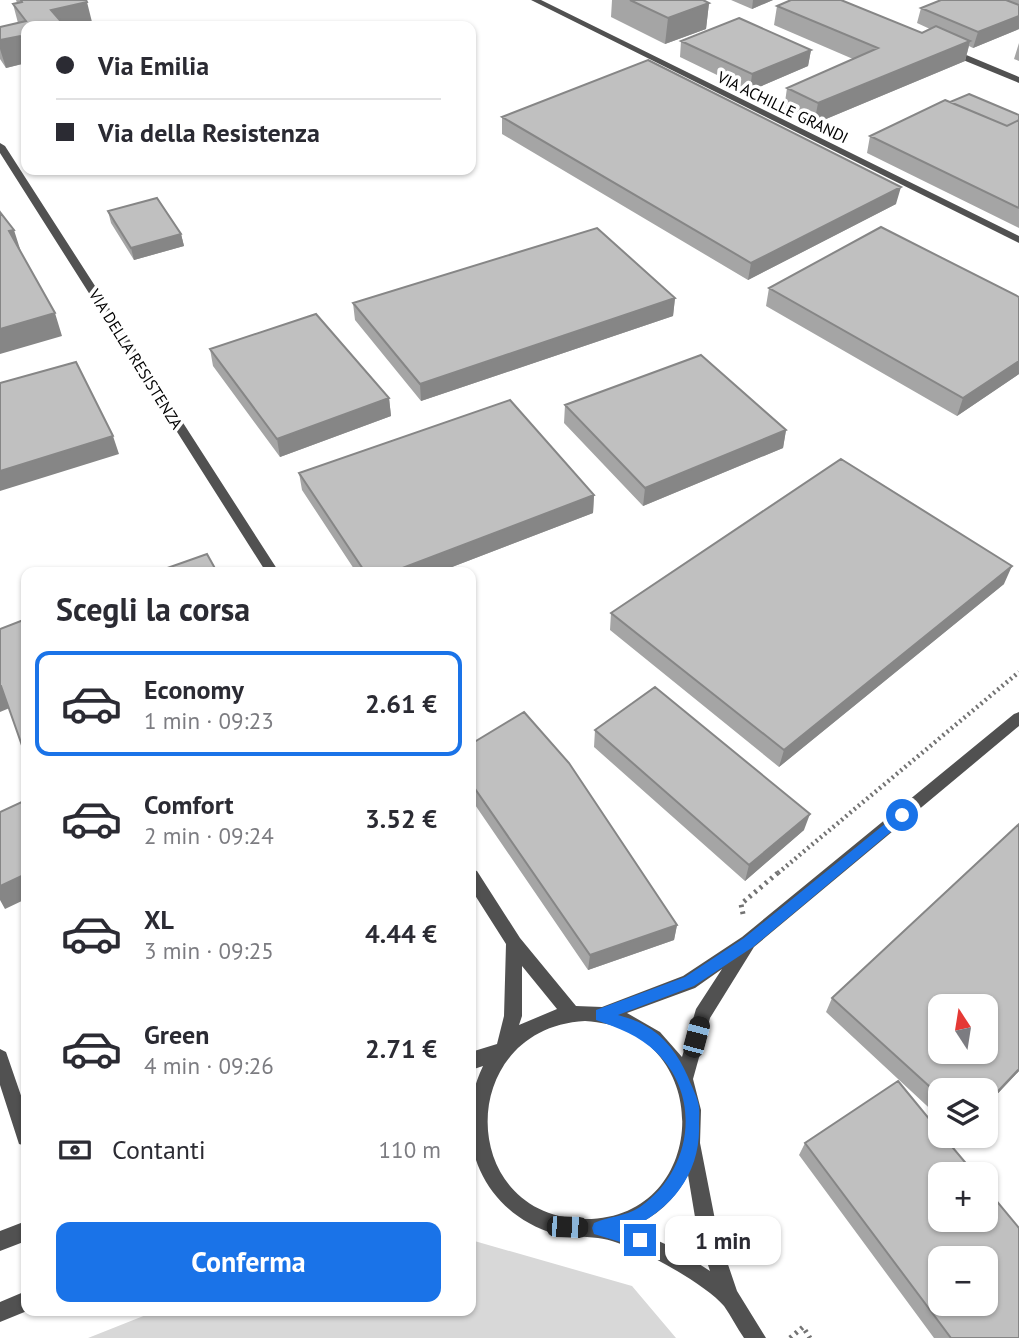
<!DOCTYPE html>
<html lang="it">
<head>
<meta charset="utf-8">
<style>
	:root { --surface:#fff; --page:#f2f2f3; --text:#2b2b33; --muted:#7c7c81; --line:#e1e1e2; --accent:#1a73e8 }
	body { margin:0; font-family:"PT Sans",sans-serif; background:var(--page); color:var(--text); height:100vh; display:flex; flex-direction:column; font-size:26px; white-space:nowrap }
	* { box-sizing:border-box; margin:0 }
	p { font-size:23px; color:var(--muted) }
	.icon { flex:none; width:38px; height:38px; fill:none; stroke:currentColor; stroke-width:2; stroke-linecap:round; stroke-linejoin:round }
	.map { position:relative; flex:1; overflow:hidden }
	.sheet { position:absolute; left:21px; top:567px; width:455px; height:749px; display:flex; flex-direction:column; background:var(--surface); border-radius:14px; box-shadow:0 2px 5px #0004 }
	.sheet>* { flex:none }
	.top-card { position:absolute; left:21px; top:21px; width:455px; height:154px; border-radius:14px; box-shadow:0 2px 5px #0004; display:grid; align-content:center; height:154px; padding:0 35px; background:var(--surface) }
	.needle { width:46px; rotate:348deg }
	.buttons { position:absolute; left:928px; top:994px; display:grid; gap:14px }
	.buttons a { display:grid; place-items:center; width:70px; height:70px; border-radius:14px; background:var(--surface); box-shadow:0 2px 5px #0004; font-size:35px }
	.end { position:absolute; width:32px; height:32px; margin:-16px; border:9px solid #1a73e8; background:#fff; box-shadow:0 0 0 4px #fff }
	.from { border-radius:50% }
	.bubble { position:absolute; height:49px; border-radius:14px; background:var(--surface); box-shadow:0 2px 5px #0004; font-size:23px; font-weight:800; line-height:49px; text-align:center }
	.car { position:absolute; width:21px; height:42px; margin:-21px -10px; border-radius:9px; box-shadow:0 0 5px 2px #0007; background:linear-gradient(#222 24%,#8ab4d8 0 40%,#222 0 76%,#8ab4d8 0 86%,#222 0) }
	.top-card b { display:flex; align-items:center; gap:24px; height:66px; font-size:26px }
	.top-card b+b { border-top:2px solid var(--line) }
	.top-card i { width:18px; height:18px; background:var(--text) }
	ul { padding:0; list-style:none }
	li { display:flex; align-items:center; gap:21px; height:105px; margin:0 14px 10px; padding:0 21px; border:4px solid transparent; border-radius:14px }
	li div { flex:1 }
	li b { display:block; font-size:26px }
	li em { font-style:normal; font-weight:800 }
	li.selected { border-color:var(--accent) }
	li>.icon { width:63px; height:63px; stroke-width:1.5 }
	h2 { padding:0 35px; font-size:32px; line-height:84px }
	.pay { display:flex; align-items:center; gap:18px; height:77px; padding:0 35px; font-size:26px }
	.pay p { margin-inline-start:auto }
	.button { display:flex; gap:14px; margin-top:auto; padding:14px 35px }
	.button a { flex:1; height:80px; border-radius:14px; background:var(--accent); color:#fff; font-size:28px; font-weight:800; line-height:80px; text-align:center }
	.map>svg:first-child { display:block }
</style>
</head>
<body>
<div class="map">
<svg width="1019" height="1338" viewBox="0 0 1019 1338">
	<rect width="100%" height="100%" fill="#fff"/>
	<path fill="#d8d8d8" d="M471,1240L632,1286L676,1338H88L156,1311H471Z"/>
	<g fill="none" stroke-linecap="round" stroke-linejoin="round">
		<path stroke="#737373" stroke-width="4.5" stroke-dasharray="2 3.5" stroke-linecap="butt" d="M778,873L1019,672"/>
		<path stroke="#737373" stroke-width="5" stroke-dasharray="2.5 4.5" stroke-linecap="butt" d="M743,914L741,904L780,871
			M790,1338L803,1327L810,1338"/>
		<path fill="#515151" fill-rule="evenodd" d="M531,0H541L1019,236V243Z
			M946,49H952L1019,77V83L946,53Z
			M0,1049L6,1052L26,1110V1146L19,1144L0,1085Z"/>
		<path fill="#515151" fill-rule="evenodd" d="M0,143L5,146L279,572H266L0,153Z
			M1019,712V726L754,947L710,1018L693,1079L701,1110L700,1143L718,1235L737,1291L766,1338H744C737,1328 731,1316 724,1306C709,1288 661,1260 638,1251C626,1246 610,1239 598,1238C583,1236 570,1238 555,1234C481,1212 450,1135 483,1066L471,1070V1052L497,1044L504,1016L506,944L471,889V869L477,871L520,938L576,1006L602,1007L683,976L742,937L1014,714ZM522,966L557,1009L519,1025L522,1016ZM722,969L696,1009L682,1057L660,1032L627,1013L695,988ZM585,1021C718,1028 712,1222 583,1219C456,1216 455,1028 585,1021ZM688,1175L698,1235L710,1271L676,1249L630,1228C656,1217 675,1200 688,1175Z
			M26,1221V1241L0,1251V1231Z
			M26,1291L27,1311L0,1322V1302Z"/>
	</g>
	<path fill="#a5a5a5" d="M16,0H86L26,26V63L6,68L0,59V27L18,23L13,4L17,3Z
		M612,0H703L709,3L706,29L665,44L611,17Z
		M731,0H773L752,9Z
		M941,0H1019V29L973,48L969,46L965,61L814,124L784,109L787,88L853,59L774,25L777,6L922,33L930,29L917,23L921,8Z
		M681,41L811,50L808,66L750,91L680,57Z
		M1019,43V61L1014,59Z
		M950,102L1019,115V228L867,153L870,136Z
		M502,117L896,204L748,280L502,134Z
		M108,211L181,234L184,246L134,260L111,223Z
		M769,288L1019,297V374L957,416L766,306Z
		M675,298L673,316L421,401L355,320L353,303Z
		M210,349L389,398L391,416L280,457L213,366Z
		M565,405L786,430L783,448L643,506L564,423Z
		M299,473L594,495L593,513L439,572H356L302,490Z
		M1004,584L779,767L610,630L611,613Z
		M595,730L804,830L745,881L594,747Z
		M471,744L677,925L674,940L588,970L471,799Z
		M1019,824V1071L985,1107V1090H940V1118L826,1012L832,998Z
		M805,1143L1019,1338H934L799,1155Z"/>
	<path fill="#868686" d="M753,0H773L752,9Z
		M87,2L93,26H55L51,10Z
		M709,3L706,29L665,44L668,18Z
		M1019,16V29L973,48L978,32Z
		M20,36L26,56V63L6,68L0,49V40Z
		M970,41L965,61L814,124L818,103Z
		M811,50L808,66L750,91L752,74Z
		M901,187L896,204L748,280L751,263Z
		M14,230L21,252L9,231Z
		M181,234L184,246L134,260L131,248Z
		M675,298L673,316L421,401L420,384Z
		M55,313L62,336L0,354V329Z
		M1019,361V374L957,416L963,398Z
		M389,398L391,416L280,457L277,439Z
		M786,430L783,448L643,506L645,488Z
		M113,436L119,454L0,491V471Z
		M594,495L593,513L439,572H392Z
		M1012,566L1004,584L779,767L784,750Z
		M0,686H1L12,707L0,712Z
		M810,814L804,830L745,881L749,865Z
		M26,874V899L5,909L0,900V886Z
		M677,925L674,940L588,970L590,955Z
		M1019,1069V1071L985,1107V1105Z"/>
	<path fill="#c0c0c0" stroke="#868686" stroke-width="2" fill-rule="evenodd" d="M21,0H86L87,2L51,10L65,26H26V44L20,36L0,40V27L26,21L13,4L22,2Z
		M630,0H703L709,3L668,18Z
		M791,0H841L922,33L936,26L970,41L818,103L787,88L878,48L777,6Z
		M941,0H1006L1019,5V16L978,32L921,8Z
		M739,18L811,50L752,74L681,41Z
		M648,60L901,187L751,263L502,117Z
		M969,94L1019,115V120L1007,126L950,102Z
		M945,100L1007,126L1019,120V208L870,136Z
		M157,198L181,234L131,248L108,211Z
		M0,212L14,230L9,231L55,313L0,329Z
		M881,227L1019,297V361L963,398L769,288Z
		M597,228L675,298L420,384L353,303Z
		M316,314L389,398L277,439L210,349Z
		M701,355L786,430L645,488L565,405Z
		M76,362L113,436L0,471V383Z
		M510,400L594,495L392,572H365L299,473Z
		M841,459L1012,566L784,750L611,613Z
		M207,554L217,572H156Z
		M26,619V754H25L1,686H0V629Z
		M655,687L810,814L749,865L595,730Z
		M524,712L569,763L677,925L590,955L471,783V744Z
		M26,800V874L0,886V812Z
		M1019,824V1069L985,1105V1090H940V1096L832,998ZM940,1006H985V1052H940Z
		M898,1081L940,1132V1136H943L975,1174H940V1220H985V1187L1019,1228V1338H951L805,1143ZM940,1258H985V1304H940Z"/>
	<path fill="#1a73e8" d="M902,810L906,811V819L753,947L694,986L618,1015C627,1018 636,1020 644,1025C665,1036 679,1056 688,1077C691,1085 696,1094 698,1102C700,1109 699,1117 699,1124C701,1172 673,1209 629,1229L646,1234L648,1240L646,1245L640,1248L594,1234L592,1228L594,1223C609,1216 625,1217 640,1207C691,1172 703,1098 657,1053C639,1035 618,1028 596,1020V1010L685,977L744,938Z"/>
	<g text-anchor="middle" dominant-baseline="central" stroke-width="7" stroke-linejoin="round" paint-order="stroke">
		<g font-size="16" fill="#000" stroke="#fff">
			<text transform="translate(783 107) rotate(26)">VIA ACHILLE GRANDI</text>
			<text transform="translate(136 359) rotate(58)">VIA DELLA RESISTENZA</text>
		</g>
	</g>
</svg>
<div class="buttons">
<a><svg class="needle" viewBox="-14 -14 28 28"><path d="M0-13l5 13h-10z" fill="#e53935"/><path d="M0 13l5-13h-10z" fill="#7c7c81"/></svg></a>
<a><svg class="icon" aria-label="layers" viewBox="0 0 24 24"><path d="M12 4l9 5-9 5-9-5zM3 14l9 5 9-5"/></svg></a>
<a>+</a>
<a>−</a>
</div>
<i class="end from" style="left:902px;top:815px"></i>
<i class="end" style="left:640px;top:1240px"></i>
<div class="bubble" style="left:665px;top:1216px;width:116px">1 min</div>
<i class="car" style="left:696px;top:1037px;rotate:15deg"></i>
<i class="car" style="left:567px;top:1227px;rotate:92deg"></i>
<div class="top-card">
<b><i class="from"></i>Via Emilia</b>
<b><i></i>Via della Resistenza</b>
</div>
<section class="sheet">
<h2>Scegli la corsa</h2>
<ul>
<li class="selected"><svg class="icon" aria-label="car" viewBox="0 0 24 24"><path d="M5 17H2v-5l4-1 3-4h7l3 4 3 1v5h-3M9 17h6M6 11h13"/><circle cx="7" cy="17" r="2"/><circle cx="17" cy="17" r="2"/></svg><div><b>Economy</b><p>1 min · 09:23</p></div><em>2.61 €</em></li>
<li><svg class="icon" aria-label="car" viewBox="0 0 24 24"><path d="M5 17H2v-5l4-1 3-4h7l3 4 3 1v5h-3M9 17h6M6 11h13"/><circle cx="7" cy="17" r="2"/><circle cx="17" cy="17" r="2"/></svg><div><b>Comfort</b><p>2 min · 09:24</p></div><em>3.52 €</em></li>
<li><svg class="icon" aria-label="car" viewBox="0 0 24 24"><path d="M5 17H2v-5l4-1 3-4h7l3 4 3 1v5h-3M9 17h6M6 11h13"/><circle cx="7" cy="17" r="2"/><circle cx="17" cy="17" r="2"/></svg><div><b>XL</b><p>3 min · 09:25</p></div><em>4.44 €</em></li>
<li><svg class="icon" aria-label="car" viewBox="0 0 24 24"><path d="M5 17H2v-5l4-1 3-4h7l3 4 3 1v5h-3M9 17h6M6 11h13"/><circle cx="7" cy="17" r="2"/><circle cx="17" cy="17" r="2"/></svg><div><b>Green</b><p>4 min · 09:26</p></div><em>2.71 €</em></li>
</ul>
<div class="pay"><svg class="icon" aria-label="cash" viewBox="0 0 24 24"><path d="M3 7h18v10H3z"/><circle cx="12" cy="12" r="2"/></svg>Contanti<p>110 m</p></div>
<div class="button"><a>Conferma</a></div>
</section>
</div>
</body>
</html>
